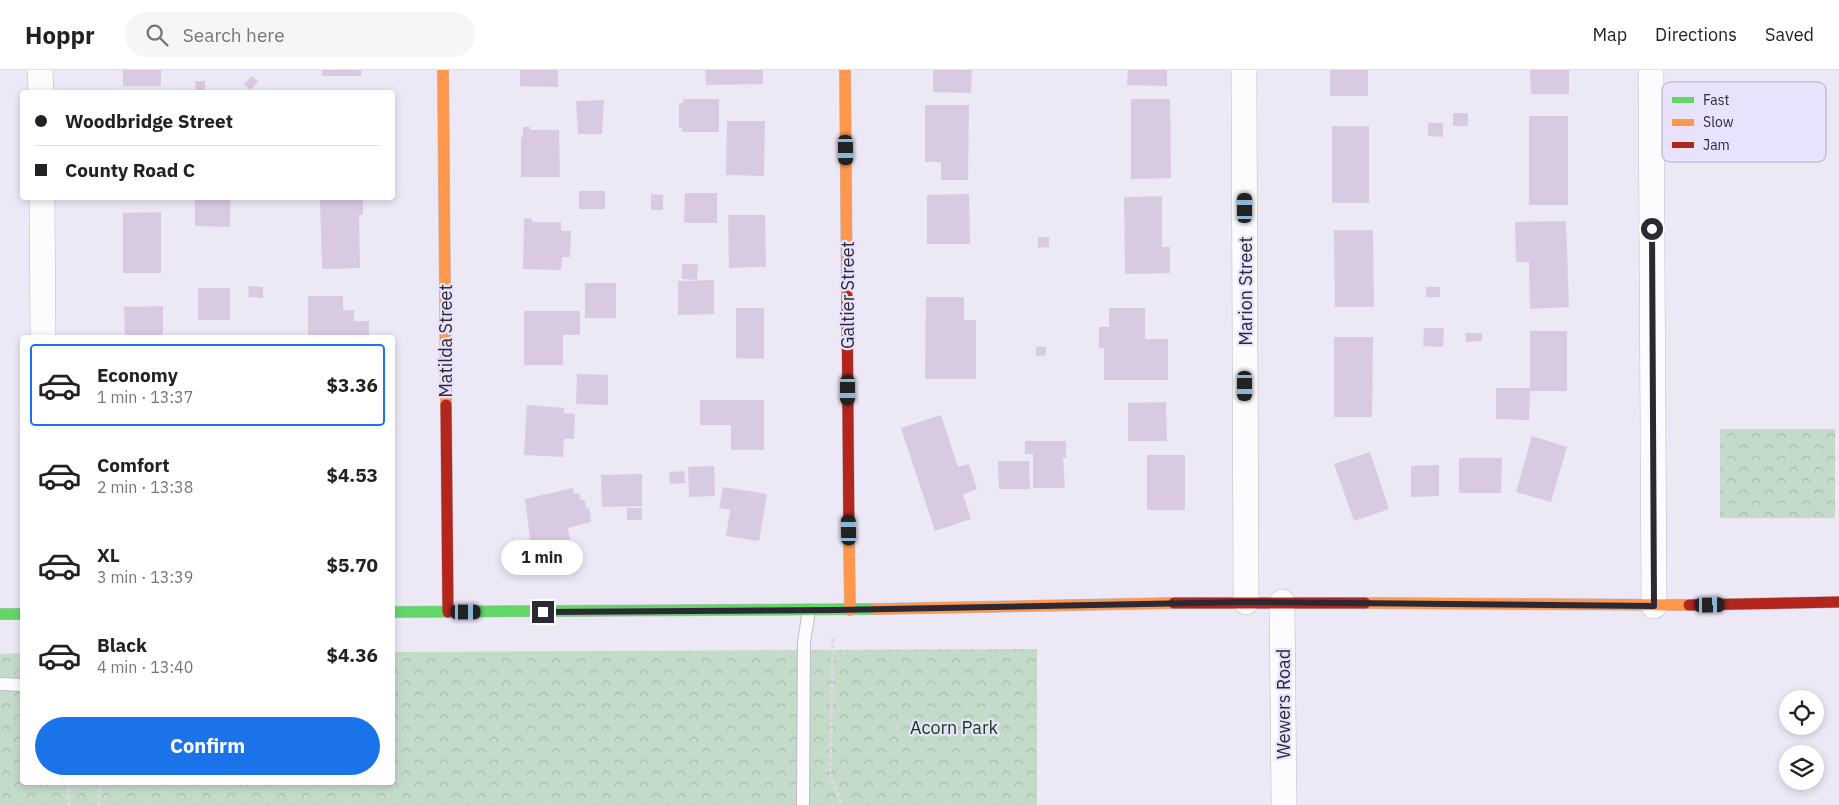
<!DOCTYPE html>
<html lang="en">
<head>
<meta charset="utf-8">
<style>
	:root { --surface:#fff; --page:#f6f6f6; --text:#222; --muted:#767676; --line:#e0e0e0; --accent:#1a73e8 }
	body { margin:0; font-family:"IBM Plex Sans",sans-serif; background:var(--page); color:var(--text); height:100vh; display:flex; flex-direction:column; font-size:19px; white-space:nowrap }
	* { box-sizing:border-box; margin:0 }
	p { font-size:16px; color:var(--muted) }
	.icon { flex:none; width:28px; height:28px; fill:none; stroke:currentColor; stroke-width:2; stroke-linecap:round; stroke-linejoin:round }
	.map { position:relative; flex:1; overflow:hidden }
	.sheet { position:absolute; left:20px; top:265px; width:375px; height:450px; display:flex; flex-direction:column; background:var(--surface); border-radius:5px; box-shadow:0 2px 8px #0003 }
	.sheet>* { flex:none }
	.banner { position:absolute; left:20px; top:20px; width:375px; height:110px; border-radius:5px; box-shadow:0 2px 8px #0003; display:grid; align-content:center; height:110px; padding:0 15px; background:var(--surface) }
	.tools { position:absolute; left:1779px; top:620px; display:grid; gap:10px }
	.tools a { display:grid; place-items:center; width:45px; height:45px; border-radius:50%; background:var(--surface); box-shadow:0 2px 8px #0003; font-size:25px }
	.end { position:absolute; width:22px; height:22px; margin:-11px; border:6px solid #2c2935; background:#fff; box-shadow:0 0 0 2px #fff }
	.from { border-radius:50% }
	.bubble { position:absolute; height:35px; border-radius:18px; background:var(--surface); box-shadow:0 2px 8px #0003; font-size:16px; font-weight:800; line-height:35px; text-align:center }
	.car { position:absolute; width:15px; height:30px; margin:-15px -8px; border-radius:6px; box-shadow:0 0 4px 1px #0007; background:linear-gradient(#222 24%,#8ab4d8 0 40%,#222 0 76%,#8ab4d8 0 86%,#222 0) }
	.banner b { display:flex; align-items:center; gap:18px; height:48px; font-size:19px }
	.banner b+b { border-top:1px solid var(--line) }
	.banner i { width:12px; height:12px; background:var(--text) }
	ul { padding:9px 0 0; list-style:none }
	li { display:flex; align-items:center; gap:15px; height:82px; margin:0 10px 8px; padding:0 5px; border:2px solid transparent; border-radius:5px }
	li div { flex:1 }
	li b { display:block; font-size:19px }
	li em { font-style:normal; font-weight:800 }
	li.selected { border-color:var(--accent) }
	li>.icon { width:45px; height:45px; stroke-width:1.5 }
	.button { display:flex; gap:10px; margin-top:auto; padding:10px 15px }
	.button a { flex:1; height:58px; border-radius:30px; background:var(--accent); color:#fff; font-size:20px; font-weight:800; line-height:58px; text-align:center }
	header { display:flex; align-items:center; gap:30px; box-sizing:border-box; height:70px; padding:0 25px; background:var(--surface); border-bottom:1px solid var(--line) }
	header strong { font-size:24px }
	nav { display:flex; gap:28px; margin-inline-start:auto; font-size:18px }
	.search { width:350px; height:45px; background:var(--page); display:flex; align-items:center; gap:12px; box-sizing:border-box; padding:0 18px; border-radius:28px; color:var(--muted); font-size:19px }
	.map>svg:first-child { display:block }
</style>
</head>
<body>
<header>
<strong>Hoppr</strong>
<div class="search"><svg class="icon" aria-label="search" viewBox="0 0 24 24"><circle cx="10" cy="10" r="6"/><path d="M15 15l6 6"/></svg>Search here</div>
<nav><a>Map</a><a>Directions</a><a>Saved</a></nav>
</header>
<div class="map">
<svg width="1839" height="735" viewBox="0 0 1839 735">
	<defs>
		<pattern id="park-crowns" width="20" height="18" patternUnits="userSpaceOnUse" patternTransform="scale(1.25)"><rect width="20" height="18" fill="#c5dbca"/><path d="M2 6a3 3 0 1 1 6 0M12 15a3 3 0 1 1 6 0" fill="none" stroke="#a9bcae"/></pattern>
	</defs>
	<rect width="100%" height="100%" fill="#ece8f6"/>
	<path fill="url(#park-crowns)" d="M1720,359H1835V448H1720Z
		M1037,579V735H0V584L22,583V712H392L393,582Z"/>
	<path fill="#d8cbe1" d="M123,0H161V16H123Z
		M322,0H361V6H322Z
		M520,0H558V17L520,16Z
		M705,0H763V14L706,15Z
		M933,0H972L971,23L933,22Z
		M1128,0H1167V16L1127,15Z
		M1330,0H1368V26H1330Z
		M1530,0H1569V24H1531Z
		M252,6L258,11L251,20L244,14Z
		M195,11H205V21L196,22Z
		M683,29H719V62H682V58H679V33H683Z
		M1131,29H1170L1171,108L1131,109Z
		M604,30L602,64H578L576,31Z
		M925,35H969L968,110H941V92H925Z
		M1453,43H1468V56H1453Z
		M1529,46H1568V135H1529Z
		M727,51H765L764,106L726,105Z
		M1428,53H1443V67L1428,66Z
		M1332,56H1369V133H1332Z
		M523,57H530V60H559L560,107H521V67H523Z
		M579,121H605V139H579Z
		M685,123H717V153H684Z
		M651,124L663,125V140H651Z
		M969,124L970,174H927V125Z
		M1162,126V177H1170V203L1125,204L1124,127Z
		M195,128H230V157L195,156Z
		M320,129H363V145H359L360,198L322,199Z
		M161,142V203H123V143Z
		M728,145H765L766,197L729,198Z
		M524,148L532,149V152H561V161H571L570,187H562L561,200L523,199Z
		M1566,151L1569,237L1530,239L1529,192H1516L1515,152Z
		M1334,160H1373L1374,237H1335Z
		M1038,167H1049V177L1038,178Z
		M682,194H698L697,210L682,209Z
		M714,210V244L678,245V211Z
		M585,213H616V248H585Z
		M249,216L263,217V228L248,227Z
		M1426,217H1440V227H1426Z
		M198,218H230V250H198Z
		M308,226H343V240H354V251H369V268H308Z
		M926,227H964V250H976V309H925Z
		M163,236V268H125L124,237Z
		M736,238H764V289L736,288Z
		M1109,238H1145V269H1168V310H1104V278H1099V257H1109Z
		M524,241H580V265H563V295H524Z
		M1424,258H1444L1443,277L1423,276Z
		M1530,261H1567V321H1530L1529,350L1496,349V318H1530Z
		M1465,263H1482V271L1466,272Z
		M1334,267H1373L1372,347H1334Z
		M1036,277H1046V285L1036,286Z
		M577,304L608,305V335L576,334Z
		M700,330H764V380H731V355H700Z
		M1166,332L1167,371H1128V333Z
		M527,335L564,338V343L575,344L574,369H564L563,387L524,385Z
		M941,345L958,397L969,394L977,419L963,424L971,449L935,461L901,358Z
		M1532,366L1567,377L1551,432L1516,422Z
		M1025,371H1066V388H1063L1065,418H1033V384H1025Z
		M1370,382L1389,439L1354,451L1334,394Z
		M1147,385H1185V440H1147Z
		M1459,388H1502L1501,423H1459Z
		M998,391H1029L1030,419H999Z
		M1439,395V426L1411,427V396Z
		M714,396L715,426L689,427L688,397Z
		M684,401L685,413L670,414L669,402Z
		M642,404V436L602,437L601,405Z
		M723,417L767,424L759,471L726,466L730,440L719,438Z
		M573,418L574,424L579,423L580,429L585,431L586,438L589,437L591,452L568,458L570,470L531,476L525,429Z
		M627,438H642V450H627Z"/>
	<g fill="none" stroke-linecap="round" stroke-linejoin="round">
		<defs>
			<path id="lane" d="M0,614L22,615
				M803,735L804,572L809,540"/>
			<path id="street" d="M40,0L41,22
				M1244,0L1246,532
				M1651,0L1654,536
				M42,128L43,268
				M1282,532L1284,735"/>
			<path id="fast" d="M392,542L875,539
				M0,544H22"/>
			<path id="slow" d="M443,0L446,335
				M845,0L847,226
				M849,470L850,540
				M1365,533L1689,535
				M875,539L1174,533"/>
			<path id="jam" d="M847,226L849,470
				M446,335L448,542
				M1174,533H1365
				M1689,535L1839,532"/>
		</defs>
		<use href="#lane" stroke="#bebbc7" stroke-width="14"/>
		<use href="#street" stroke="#bebbc7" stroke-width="26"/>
		<use href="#fast" stroke="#bebbc7" stroke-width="12"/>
		<use href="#slow" stroke="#bebbc7" stroke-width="12"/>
		<use href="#jam" stroke="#bebbc7" stroke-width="12"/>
		<path stroke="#dcdbdf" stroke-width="3" stroke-dasharray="4 2.5" stroke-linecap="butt" d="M833,568L830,704L842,735
			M68,712L69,735
			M99,735V712"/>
		<use href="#lane" stroke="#fcfcfe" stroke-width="12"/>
		<use href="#street" stroke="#fcfcfe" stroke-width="25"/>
		<use href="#fast" stroke="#63d668" stroke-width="11"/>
		<use href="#slow" stroke="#ff974d" stroke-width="11"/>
		<use href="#jam" stroke="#b3261e" stroke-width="11"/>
	</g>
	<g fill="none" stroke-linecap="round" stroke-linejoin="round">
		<path stroke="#2c2935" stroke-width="6" d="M543,542L836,540L1246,532L1654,536L1652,159"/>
	</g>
	<g text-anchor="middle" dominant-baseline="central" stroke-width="4.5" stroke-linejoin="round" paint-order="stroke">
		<g font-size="18" fill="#2c2935" stroke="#e8e2fc">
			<text transform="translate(1245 221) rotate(-90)">Marion Street</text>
			<text transform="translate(847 225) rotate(-90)">Galtier Street</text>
			<text transform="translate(445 271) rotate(-90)">Matilda Street</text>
			<text transform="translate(1283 634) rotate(-90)">Wewers Road</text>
		</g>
		<g font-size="18" fill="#114318" stroke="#e8e2fc">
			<text x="954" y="657">Acorn Park</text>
		</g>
	</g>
	<rect x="1662" y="12" width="164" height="80" rx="8" fill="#e8e2fc" stroke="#b0aac0" stroke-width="1"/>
	<rect x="1672" y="27" width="22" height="6" fill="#63d668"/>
	<rect x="1672" y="49" width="22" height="7" fill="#ff974d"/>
	<rect x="1672" y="72" width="22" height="6" fill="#b3261e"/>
	<g font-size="14" fill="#2c2935">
		<text x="1703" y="35">Fast</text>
		<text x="1703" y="57">Slow</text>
		<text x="1703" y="80">Jam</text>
	</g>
</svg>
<div class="tools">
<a><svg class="icon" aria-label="locate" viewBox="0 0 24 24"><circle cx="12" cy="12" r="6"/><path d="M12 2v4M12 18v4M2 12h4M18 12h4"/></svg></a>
<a><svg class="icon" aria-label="layers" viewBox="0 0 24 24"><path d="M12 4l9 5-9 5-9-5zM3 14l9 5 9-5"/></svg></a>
</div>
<i class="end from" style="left:1652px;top:159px"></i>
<i class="end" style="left:543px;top:542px"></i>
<div class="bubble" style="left:501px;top:470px;width:82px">1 min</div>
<i class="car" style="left:846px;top:80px;rotate:179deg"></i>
<i class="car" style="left:1245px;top:138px;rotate:0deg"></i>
<i class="car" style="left:1245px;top:316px;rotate:180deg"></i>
<i class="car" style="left:848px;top:320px;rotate:180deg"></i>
<i class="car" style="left:849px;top:460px;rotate:359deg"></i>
<i class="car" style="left:1710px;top:535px;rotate:89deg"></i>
<i class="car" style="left:466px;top:542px;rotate:90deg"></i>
<div class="banner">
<b><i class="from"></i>Woodbridge Street</b>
<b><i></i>County Road C</b>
</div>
<section class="sheet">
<ul>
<li class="selected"><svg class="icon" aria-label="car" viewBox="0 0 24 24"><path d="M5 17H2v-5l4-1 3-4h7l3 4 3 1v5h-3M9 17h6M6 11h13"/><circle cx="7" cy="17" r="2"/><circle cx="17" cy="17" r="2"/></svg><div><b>Economy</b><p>1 min · 13:37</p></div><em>$3.36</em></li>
<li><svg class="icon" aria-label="car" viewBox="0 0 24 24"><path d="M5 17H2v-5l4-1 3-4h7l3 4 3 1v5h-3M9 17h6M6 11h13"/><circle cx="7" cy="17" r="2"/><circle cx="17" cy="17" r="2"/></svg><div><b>Comfort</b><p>2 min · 13:38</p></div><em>$4.53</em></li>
<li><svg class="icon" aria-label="car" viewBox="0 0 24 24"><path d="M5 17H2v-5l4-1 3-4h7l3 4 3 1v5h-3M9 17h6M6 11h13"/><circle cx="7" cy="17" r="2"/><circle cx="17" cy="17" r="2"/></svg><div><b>XL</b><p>3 min · 13:39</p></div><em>$5.70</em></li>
<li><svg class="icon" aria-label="car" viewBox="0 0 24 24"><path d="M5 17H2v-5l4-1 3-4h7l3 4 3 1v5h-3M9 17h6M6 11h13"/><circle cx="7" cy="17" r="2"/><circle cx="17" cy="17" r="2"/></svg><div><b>Black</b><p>4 min · 13:40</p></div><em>$4.36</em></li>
</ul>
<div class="button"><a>Confirm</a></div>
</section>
</div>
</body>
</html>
